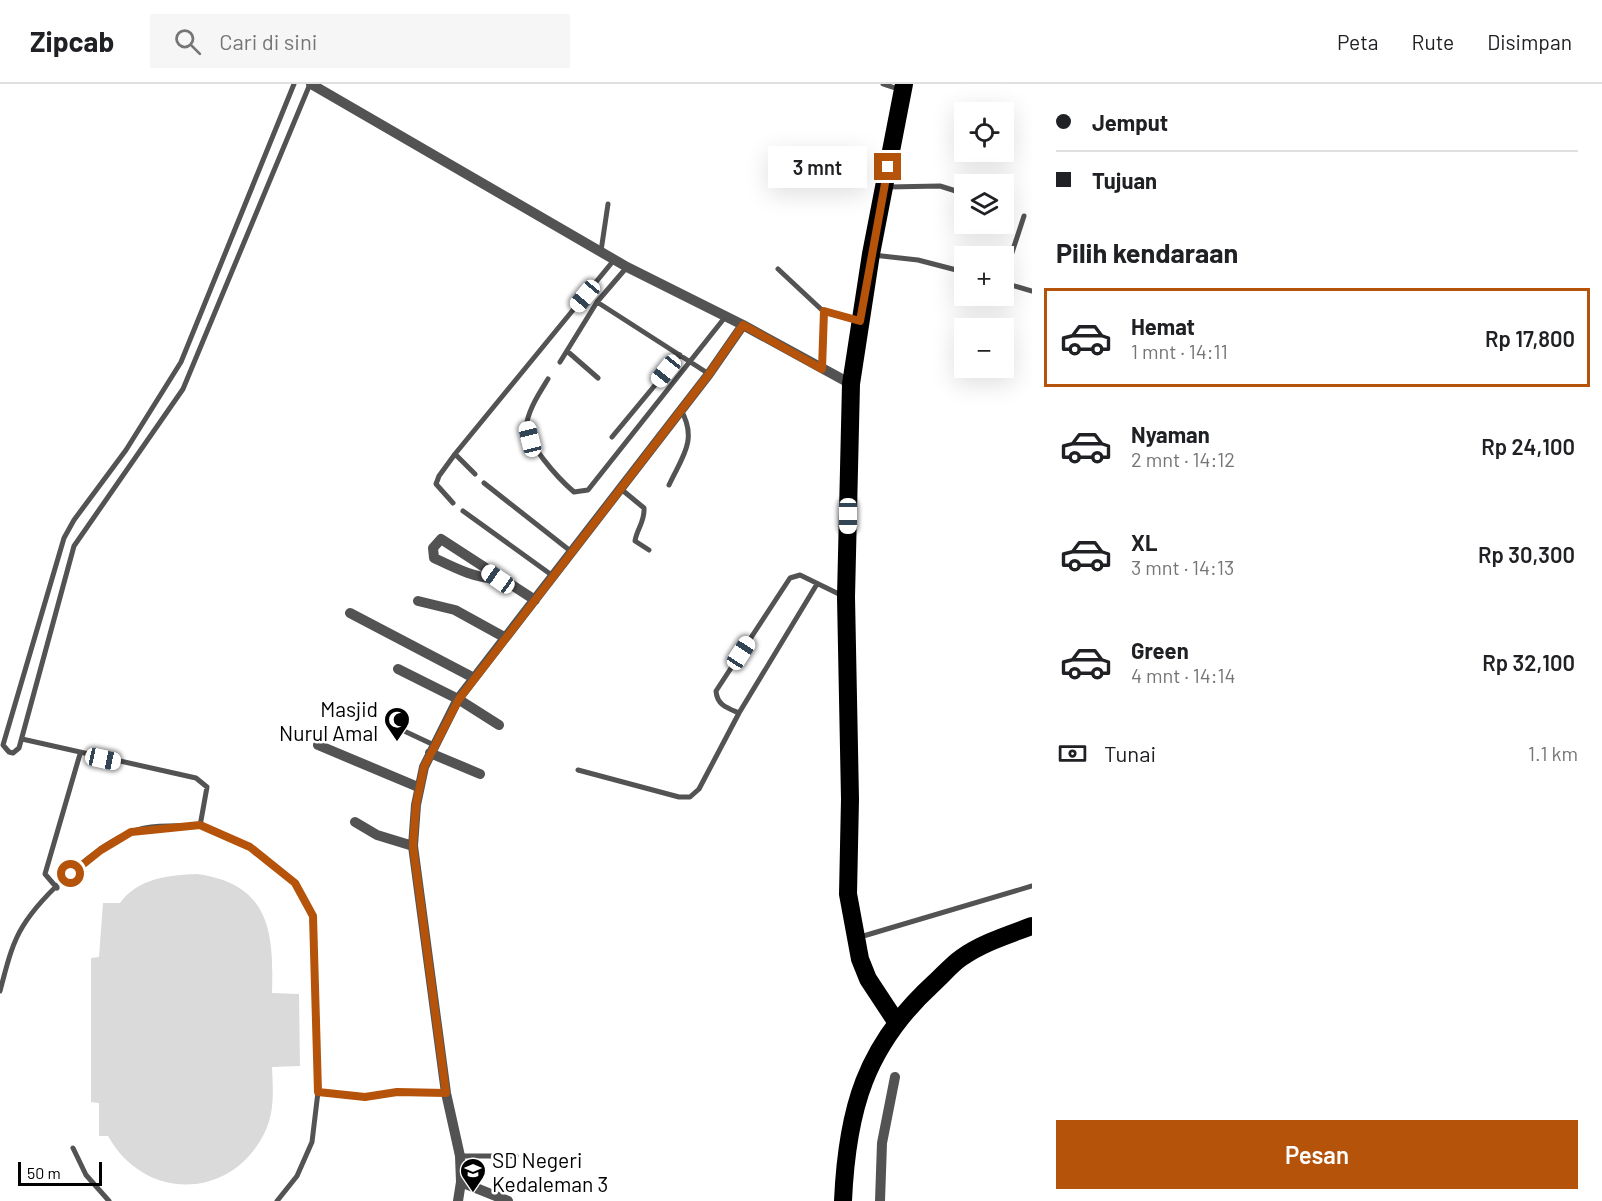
<!DOCTYPE html>
<html lang="id">
<head>
<meta charset="utf-8">
<style>
	:root { --surface:#fff; --page:#f6f6f6; --text:#202124; --muted:#757577; --line:#e0e0e0; --accent:#b45309 }
	body { margin:0; font-family:Barlow,sans-serif; background:var(--page); color:var(--text); height:100vh; display:flex; flex-direction:column; font-size:22px; white-space:nowrap }
	* { box-sizing:border-box; margin:0 }
	p { font-size:20px; color:var(--muted) }
	.icon { flex:none; width:33px; height:33px; fill:none; stroke:currentColor; stroke-width:2; stroke-linecap:round; stroke-linejoin:round }
	.map { position:relative; flex:1; overflow:hidden }
	.sheet { display:flex; flex-direction:column; background:var(--surface); width:570px }
	.sheet>* { flex:none }
	.guide { display:grid; align-content:center; height:132px; padding:0 24px; background:var(--surface) }
	.tools { position:absolute; left:954px; top:18px; display:grid; gap:12px }
	.tools a { display:grid; place-items:center; width:60px; height:60px; border-radius:0px; background:var(--surface); box-shadow:0 6px 24px #0002; font-size:30px }
	.scale { position:absolute; left:18px; bottom:15px; width:84px; box-sizing:border-box; padding-left:6px; border:3px solid #000; border-top:0; font-size:16px; line-height:21px; white-space:nowrap; color:#000; -webkit-text-stroke:4px #fff; paint-order:stroke }
	.end { position:absolute; width:27px; height:27px; margin:-14px; border:8px solid #b45309; background:#fff; box-shadow:0 0 0 3px #fff }
	.from { border-radius:50% }
	.bubble { position:absolute; height:42px; border-radius:0px; background:var(--surface); box-shadow:0 6px 24px #0002; font-size:20px; font-weight:600; line-height:42px; text-align:center }
	.car { position:absolute; width:18px; height:36px; margin:-18px -9px; border-radius:8px; box-shadow:0 0 4px 2px #0007; background:linear-gradient(#fff 24%,#345 0 40%,#fff 0 76%,#345 0 86%,#fff 0) }
	.guide b { display:flex; align-items:center; gap:21px; height:57px; font-size:22px }
	.guide b+b { border-top:2px solid var(--line) }
	.guide i { width:15px; height:15px; background:var(--text) }
	ul { padding:0; list-style:none }
	li { display:flex; align-items:center; gap:18px; height:99px; margin:0 12px 9px; padding:0 12px; border:3px solid transparent; border-radius:0px }
	li div { flex:1 }
	li b { display:block; font-size:22px }
	li em { font-style:normal; font-weight:600 }
	li.current { border-color:var(--accent) }
	li>.icon { width:54px; height:54px; stroke-width:1.5 }
	h2 { padding:0 24px; font-size:27px; line-height:72px }
	.pay { display:flex; align-items:center; gap:15px; height:66px; padding:0 24px; font-size:22px }
	.pay p { margin-inline-start:auto }
	.cta { display:flex; gap:12px; margin-top:auto; padding:12px 24px }
	.cta a { flex:1; height:69px; border-radius:0px; background:var(--accent); color:#fff; font-size:24px; font-weight:600; line-height:69px; text-align:center }
	header { display:flex; align-items:center; gap:36px; box-sizing:border-box; height:84px; padding:0 30px; background:var(--surface); border-bottom:2px solid var(--line) }
	header strong { font-size:28px }
	nav { display:flex; gap:33px; margin-inline-start:auto; font-size:21px }
	.search { width:420px; height:54px; background:var(--page); display:flex; align-items:center; gap:15px; box-sizing:border-box; padding:0 21px; border-radius:0px; color:var(--muted); font-size:22px }
	main { display:flex; flex:1; min-height:0 }
	.map>svg:first-child { display:block }
</style>
</head>
<body>
<header>
<strong>Zipcab</strong>
<div class="search"><svg class="icon" aria-label="search" viewBox="0 0 24 24"><circle cx="10" cy="10" r="6"/><path d="M15 15l6 6"/></svg>Cari di sini</div>
<nav><a>Peta</a><a>Rute</a><a>Disimpan</a></nav>
</header>
<main>
<div class="map">
<svg width="1032" height="1117" viewBox="0 0 1032 1117">
	<rect width="100%" height="100%" fill="#fff"/>
	<path fill="#dadada" d="M197,790C269,800 274,846 272,909L299,910L300,982L272,983C273,1007 275,1028 264,1050C230,1117 144,1117 108,1052H99V1019L91,1018V874L99,873L103,819H120C138,794 169,791 197,790Z"/>
	<g fill="none" stroke-linecap="round" stroke-linejoin="round">
		<path stroke="#535353" stroke-width="5" d="M294,0L181,278L126,366L74,436L64,454L3,661L9,668L13,669L19,664L74,462L183,305L310,0
			M883,0L898,5
			M888,103L940,102L959,108
			M601,167L608,120
			M873,171L918,176L964,188
			M778,185L823,227L858,236
			M1004,193L1024,132
			M1004,199L1032,207
			M597,218L709,290
			M567,267L598,294
			M560,278L597,218L627,183
			M822,285L823,227
			M548,295C540,308 530,323 527,338C524,358 559,395 574,408L588,406L726,232
			M612,353L680,271
			M475,390L455,370L614,176
			M484,399L573,469
			M669,401C682,373 698,356 681,326
			M621,405L644,424C645,438 637,444 635,457L649,466
			M453,419L436,400L439,392L455,370
			M463,427L553,492
			M817,500L739,629C727,624 717,621 716,607L790,494L800,491L843,512
			M402,646L434,661
			M22,655L196,694L207,703L200,742L250,763L295,799L313,833L318,1008L312,1058L297,1092L277,1117
			M578,686L679,713H690L699,705L739,629
			M57,804L45,790L80,670
			M860,853L1032,802
			M0,907C6,885 11,861 23,842C42,811 97,761 131,748C151,740 179,742 200,742
			M318,1008L365,1013L397,1008L446,1009
			M73,1064L86,1091L109,1117
			M460,1072H516"/>
		<path stroke="#535353" stroke-width="10" d="M311,0L627,183L743,241L851,300
			M498,495C474,494 455,484 434,474L433,464L441,455L535,516
			M418,517L455,526L504,553
			M350,529L474,594
			M398,585L458,615L499,641
			M318,661L418,703
			M430,669L480,690
			M355,738L377,751L413,762
			M461,1098L508,1117
			M458,1117L461,1098L460,1072L446,1009L413,762L416,721L424,683L458,615L709,290L743,241
			M880,1117L882,1059L895,993"/>
		<path stroke="#000" stroke-width="18" d="M897,939L868,895L860,875L848,810L850,715L846,513L851,300L871,170L904,0
			M843,1117C847,1026 865,962 934,899C943,891 951,881 961,874C982,859 1008,851 1032,842"/>
	</g>
	<g fill="none" stroke-linecap="round" stroke-linejoin="round">
		<path stroke="#b45309" stroke-width="8" d="M71,790L101,766L131,748L200,741L250,763L295,799L313,832L318,1008L365,1013L397,1008L446,1009L413,762L416,721L424,683L459,615L709,290L743,241L822,285L824,227L860,237L888,83"/>
	</g>
	<defs>
		<symbol id="mosque-pin" viewBox="-11 -11 22 30"><path d="M0 17L-7.5 6A9.5 9.5 0 1 1 7.5 6Z" fill="#000" stroke="#fff"/><path d="M3.5-4.9A6 6 0 1 0 3.5 4.9A5 5 0 1 1 3.5-4.9Z" fill="#fff"/></symbol>
		<symbol id="school-pin" viewBox="-11 -11 22 30"><path d="M0 17L-7.5 6A9.5 9.5 0 1 1 7.5 6Z" fill="#000" stroke="#fff"/><path d="M0-5L7-2L0 1L-7-2ZM-4 1L0 2.5L4 1V4Q0 6-4 4Z" fill="#fff"/></symbol>
	</defs>
	<g fill-rule="evenodd">
		<use href="#mosque-pin" x="382" y="621" width="30" height="40"/>
		<use href="#school-pin" x="458" y="1072" width="30" height="40"/>
	</g>
	<g text-anchor="middle" dominant-baseline="central" stroke-width="5" stroke-linejoin="round" paint-order="stroke">
		<g font-size="21" fill="#000" stroke="#fff" text-anchor="end">
			<text x="378" y="624">Masjid<tspan x="378" dy="24">Nurul Amal</tspan></text>
			<text x="492" y="1075" text-anchor="start">SD Negeri<tspan x="492" dy="24">Kedaleman 3</tspan></text>
		</g>
	</g>
</svg>
<div class="tools">
<a><svg class="icon" aria-label="locate" viewBox="0 0 24 24"><circle cx="12" cy="12" r="6"/><path d="M12 2v4M12 18v4M2 12h4M18 12h4"/></svg></a>
<a><svg class="icon" aria-label="layers" viewBox="0 0 24 24"><path d="M12 4l9 5-9 5-9-5zM3 14l9 5 9-5"/></svg></a>
<a>+</a>
<a>−</a>
</div>
<div class="scale">50 m</div>
<i class="end from" style="left:71px;top:790px"></i>
<i class="end" style="left:888px;top:83px"></i>
<div class="bubble" style="left:768px;top:62px;width:99px">3 mnt</div>
<i class="car" style="left:585px;top:212px;rotate:220deg"></i>
<i class="car" style="left:666px;top:287px;rotate:219deg"></i>
<i class="car" style="left:530px;top:355px;rotate:346deg"></i>
<i class="car" style="left:848px;top:432px;rotate:180deg"></i>
<i class="car" style="left:498px;top:495px;rotate:305deg"></i>
<i class="car" style="left:741px;top:569px;rotate:33deg"></i>
<i class="car" style="left:103px;top:675px;rotate:102deg"></i>
</div>
<section class="sheet">
<div class="guide">
<b><i class="from"></i>Jemput</b>
<b><i></i>Tujuan</b>
</div>
<h2>Pilih kendaraan</h2>
<ul>
<li class="current"><svg class="icon" aria-label="car" viewBox="0 0 24 24"><path d="M5 17H2v-5l4-1 3-4h7l3 4 3 1v5h-3M9 17h6M6 11h13"/><circle cx="7" cy="17" r="2"/><circle cx="17" cy="17" r="2"/></svg><div><b>Hemat</b><p>1 mnt · 14:11</p></div><em>Rp 17,800</em></li>
<li><svg class="icon" aria-label="car" viewBox="0 0 24 24"><path d="M5 17H2v-5l4-1 3-4h7l3 4 3 1v5h-3M9 17h6M6 11h13"/><circle cx="7" cy="17" r="2"/><circle cx="17" cy="17" r="2"/></svg><div><b>Nyaman</b><p>2 mnt · 14:12</p></div><em>Rp 24,100</em></li>
<li><svg class="icon" aria-label="car" viewBox="0 0 24 24"><path d="M5 17H2v-5l4-1 3-4h7l3 4 3 1v5h-3M9 17h6M6 11h13"/><circle cx="7" cy="17" r="2"/><circle cx="17" cy="17" r="2"/></svg><div><b>XL</b><p>3 mnt · 14:13</p></div><em>Rp 30,300</em></li>
<li><svg class="icon" aria-label="car" viewBox="0 0 24 24"><path d="M5 17H2v-5l4-1 3-4h7l3 4 3 1v5h-3M9 17h6M6 11h13"/><circle cx="7" cy="17" r="2"/><circle cx="17" cy="17" r="2"/></svg><div><b>Green</b><p>4 mnt · 14:14</p></div><em>Rp 32,100</em></li>
</ul>
<div class="pay"><svg class="icon" aria-label="cash" viewBox="0 0 24 24"><path d="M3 7h18v10H3z"/><circle cx="12" cy="12" r="2"/></svg>Tunai<p>1.1 km</p></div>
<div class="cta"><a>Pesan</a></div>
</section>
</main>
</body>
</html>
